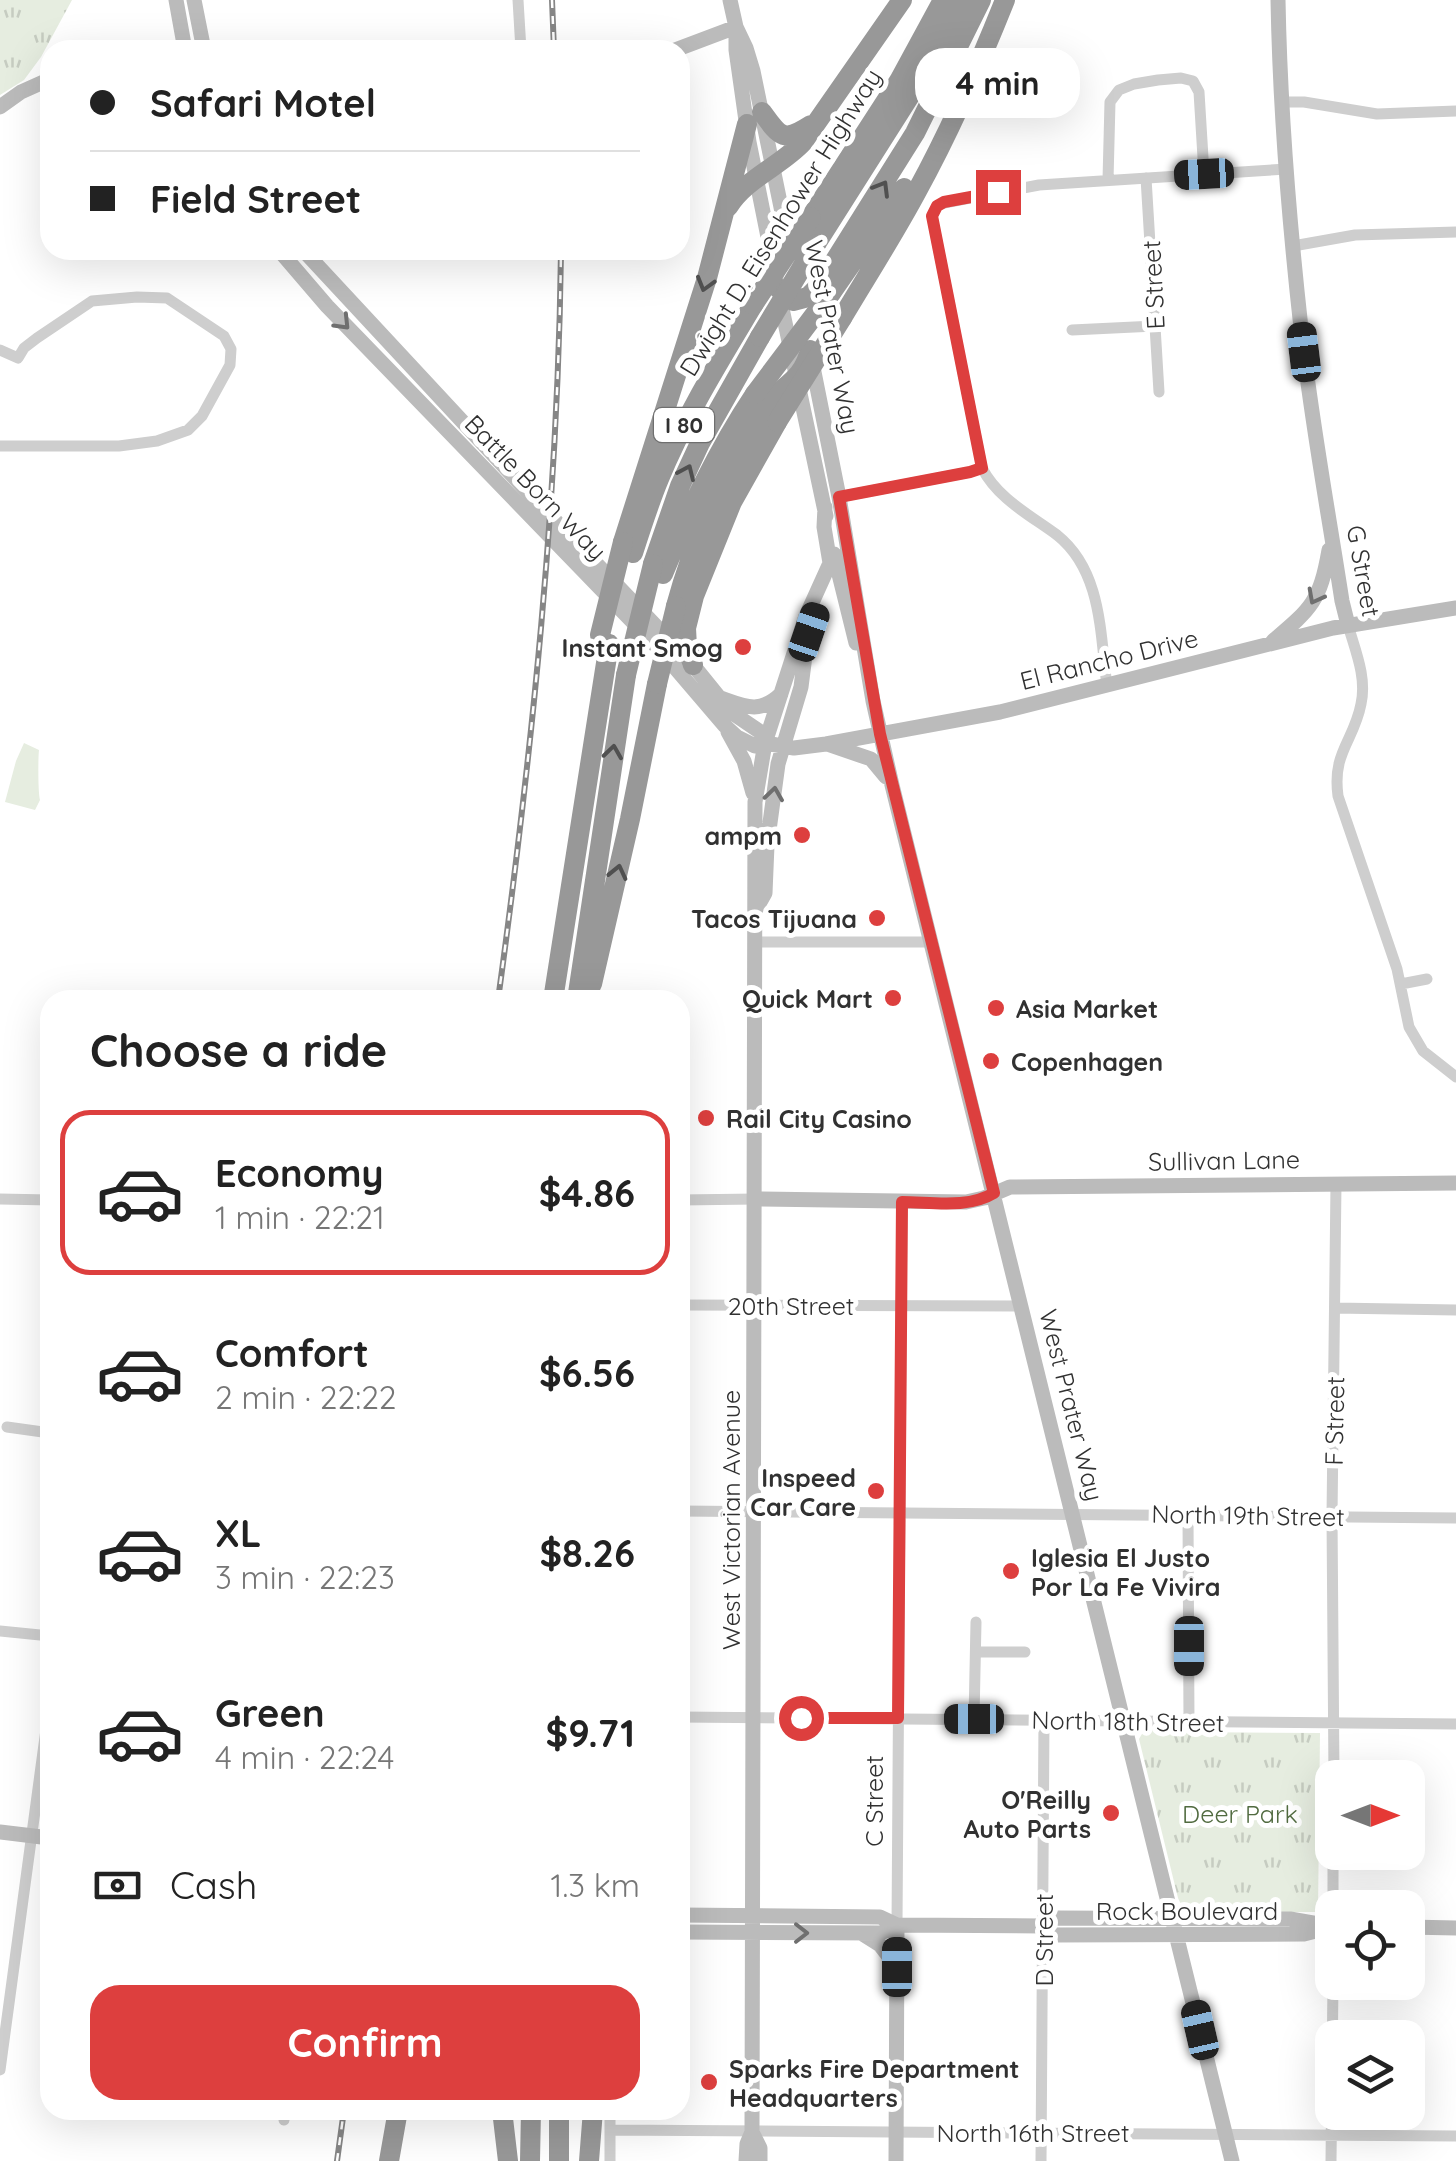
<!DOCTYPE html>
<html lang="en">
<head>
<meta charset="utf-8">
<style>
	:root { --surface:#fff; --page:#f2f2f2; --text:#222; --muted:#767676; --line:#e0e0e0; --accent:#dd3f3e }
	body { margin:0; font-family:Quicksand,sans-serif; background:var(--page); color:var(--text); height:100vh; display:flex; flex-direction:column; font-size:38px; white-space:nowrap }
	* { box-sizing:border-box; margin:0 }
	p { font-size:32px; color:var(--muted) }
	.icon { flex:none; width:55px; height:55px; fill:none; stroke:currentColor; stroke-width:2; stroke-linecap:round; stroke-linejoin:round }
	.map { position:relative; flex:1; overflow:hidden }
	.drawer { position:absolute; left:40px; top:990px; width:650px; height:1130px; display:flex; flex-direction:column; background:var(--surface); border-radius:30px; box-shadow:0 10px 40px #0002 }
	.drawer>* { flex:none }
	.hud { position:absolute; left:40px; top:40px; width:650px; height:220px; border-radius:30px; box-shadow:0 10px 40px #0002; display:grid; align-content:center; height:220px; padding:0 50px; background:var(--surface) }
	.needle { width:65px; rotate:90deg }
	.fabs { position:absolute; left:1315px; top:1760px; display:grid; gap:20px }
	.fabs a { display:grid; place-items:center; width:110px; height:110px; border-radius:20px; background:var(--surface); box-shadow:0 10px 40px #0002; font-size:50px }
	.end { position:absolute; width:45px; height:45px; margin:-22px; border:12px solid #dd3f3e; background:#fff; box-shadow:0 0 0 5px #fff }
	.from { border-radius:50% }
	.bubble { position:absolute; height:70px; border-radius:30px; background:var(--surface); box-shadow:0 10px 40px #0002; font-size:32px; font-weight:700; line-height:70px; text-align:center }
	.car { position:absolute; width:30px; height:60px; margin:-30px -15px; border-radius:12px; box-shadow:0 0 8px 2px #0007; background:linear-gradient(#222 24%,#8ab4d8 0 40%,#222 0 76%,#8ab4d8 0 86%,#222 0) }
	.hud b { display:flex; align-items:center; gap:35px; height:95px; font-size:38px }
	.hud b+b { border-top:2px solid var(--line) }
	.hud i { width:25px; height:25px; background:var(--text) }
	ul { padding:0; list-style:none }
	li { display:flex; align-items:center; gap:30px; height:165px; margin:0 20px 15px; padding:0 30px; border:5px solid transparent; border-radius:30px }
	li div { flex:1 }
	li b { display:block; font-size:38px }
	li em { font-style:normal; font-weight:700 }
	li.selected { border-color:var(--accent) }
	li>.icon { width:90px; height:90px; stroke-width:1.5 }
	h2 { padding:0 50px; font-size:45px; line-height:120px }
	.pay { display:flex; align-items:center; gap:25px; height:110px; padding:0 50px; font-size:38px }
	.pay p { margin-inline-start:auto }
	.action { display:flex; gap:20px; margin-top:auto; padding:20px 50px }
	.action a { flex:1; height:115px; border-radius:30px; background:var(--accent); color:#fff; font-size:40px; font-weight:700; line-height:115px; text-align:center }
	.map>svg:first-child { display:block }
</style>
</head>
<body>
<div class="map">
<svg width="1456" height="2161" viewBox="0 0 1456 2161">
	<defs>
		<pattern id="park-tufts" width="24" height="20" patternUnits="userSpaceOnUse" patternTransform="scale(2.5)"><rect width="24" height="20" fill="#e6ede0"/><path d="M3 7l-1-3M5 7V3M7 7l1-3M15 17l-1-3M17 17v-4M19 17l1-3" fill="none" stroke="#c6ccc1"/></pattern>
	</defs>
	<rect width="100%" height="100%" fill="#fff"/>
	<path fill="#e6ede0" d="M24,743L39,750C38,758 38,793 40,800L35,810L5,802L16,761Z"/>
	<path fill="url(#park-tufts)" d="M0,0H72L41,57L24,80L0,95Z
		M1174,1724L1185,1732L1320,1733L1318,1912H1190L1183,1909L1178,1898L1139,1739L1147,1725Z"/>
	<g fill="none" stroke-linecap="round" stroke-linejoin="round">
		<path stroke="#cecece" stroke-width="11" d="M518,0L521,50
			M1283,102H1304L1377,114L1456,111
			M1146,178L1159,392
			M1108,180L1110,102L1119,90L1134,84L1158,80L1181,78L1193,81L1199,92L1204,174
			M1293,246L1355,235L1456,232
			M1072,330L1155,326
			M0,350L18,358L24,348L37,338L92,301L137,297L167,298L224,336L231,349L230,365L202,416L188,430L157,441L119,446H0
			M839,497L970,472L982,468
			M1348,625C1355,650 1367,677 1361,704C1354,741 1332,752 1338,796L1397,969L1409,1027L1423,1051L1456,1077
			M1107,686C1100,633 1102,571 1057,535C1030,515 998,499 982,468L932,216L937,206L944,203L1039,185L1287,169
			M756,942H932
			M1401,984L1427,979
			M0,1199L50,1200
			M680,1200L756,1199
			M680,1305L1022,1306
			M1335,1308L1456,1310
			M7,1427L50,1433
			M680,1511L1456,1518
			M1188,1514L1189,1723
			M0,1631L50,1636
			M976,1652H1025
			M680,1717L1456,1724
			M974,1719L976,1622
			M1334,1778L1332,1516L1336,1184
			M1333,1908V1852
			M897,1925L902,1202
			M0,2070L50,1700
			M284,2120L285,2110
			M610,2130L1456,2136
			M610,2161V2110
			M1041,2161L1044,1720
			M1331,2161L1333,1982"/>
		<path stroke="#bbb" stroke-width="15" d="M176,0L185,50
			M194,0L204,50
			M730,0L736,27V50L749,142L776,277
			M1278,0C1280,109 1289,220 1301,328C1311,419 1328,510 1342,601L1348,625
			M736,27L746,48L753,71L790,251
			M675,50L736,27
			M0,107L21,92L50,79
			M279,250L327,306L659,649L724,725L737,737L755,746L765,743L794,748L826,744L1000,712L1333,628L1456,608
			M303,250L525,489L693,665L731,712L759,731L765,743
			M780,299L826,516
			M812,362L839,497L873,701L892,785L1232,2161
			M834,554L856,643
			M1273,641C1312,608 1320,601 1329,550
			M721,698C746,707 760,714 781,694
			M728,732L744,761L753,793
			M830,745L871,759L886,777
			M756,909L765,893L767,845L778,764L801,687L807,640
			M756,1199L966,1202L984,1198L1010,1187L1456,1183
			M0,1832L50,1838
			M680,1915L880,1917L897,1925L1043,1926L1054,1935L1304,1934L1332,1927
			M1043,1926L1055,1918L1290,1919L1330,1926
			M1408,1927L1456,1928
			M680,1932L881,1933L897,1925
			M861,1933L880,1945L897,1967
			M752,2132L760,2148V2161
			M746,2161L747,2144L752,2132L755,802L765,743L806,616L830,563L824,527L825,507
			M896,2161L897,1925"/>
		<path stroke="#989898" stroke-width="20" d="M762,112C780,137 783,143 811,125
			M728,207C746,178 781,166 803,142L902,0
			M811,217L899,81L943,0
			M816,244L920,80L963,0
			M778,288L793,301L808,297L819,286L915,133L981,0
			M831,293L904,188
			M842,318C867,276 894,234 917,191C951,129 979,65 1005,0
			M623,542L707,278L747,124
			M633,553C641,528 649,503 659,479C684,418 719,362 753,305
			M653,564L680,486L700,443L760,337
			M663,574C689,511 717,451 755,394
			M676,606C694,539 724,475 759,415C776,386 802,385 810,350
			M693,665L687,647L686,628L694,596L732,502L777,422
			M592,984L630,819L657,684
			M553,1000L609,644
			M577,1000L626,675
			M502,2110L508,2161
			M559,2110V2161
			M389,2161L398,2110
			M530,2161L531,2110
			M589,2161L593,2110"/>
		<defs>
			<path id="rail" d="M552,0L554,50
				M498,1000C532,751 558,502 561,250
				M337,2161L344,2110"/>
		</defs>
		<use href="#rail" stroke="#868686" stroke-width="6"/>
		<use href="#rail" stroke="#fff" stroke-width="2.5" stroke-dasharray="8" stroke-linecap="butt"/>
		<path stroke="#989898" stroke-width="20" d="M753,305L811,217
			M760,337L816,244
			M755,394L831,293
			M777,422L842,318
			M600,635L623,542
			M626,675L653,564
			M657,684L676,606"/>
	</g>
	<defs><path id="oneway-chevron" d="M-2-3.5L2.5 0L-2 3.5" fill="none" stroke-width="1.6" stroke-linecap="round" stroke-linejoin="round" transform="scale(2.5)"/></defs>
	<g stroke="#505050">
		<use href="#oneway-chevron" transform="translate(882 188) rotate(-59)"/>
		<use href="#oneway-chevron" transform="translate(705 284) rotate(106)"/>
		<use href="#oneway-chevron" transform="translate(687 472) rotate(-66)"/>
		<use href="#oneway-chevron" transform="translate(613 752) rotate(-82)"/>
		<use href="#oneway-chevron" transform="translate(618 872) rotate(-77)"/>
	</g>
	<g stroke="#6f6f6f">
		<use href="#oneway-chevron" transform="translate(343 323) rotate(46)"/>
		<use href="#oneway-chevron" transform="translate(1315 597) rotate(118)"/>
		<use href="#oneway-chevron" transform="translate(774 794) rotate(-82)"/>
		<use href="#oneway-chevron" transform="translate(801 1933)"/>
	</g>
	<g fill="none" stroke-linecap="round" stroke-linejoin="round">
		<path stroke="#dd3f3e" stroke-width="12" d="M801,1718H898L902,1202C931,1202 968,1209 994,1193L880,734L839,497L970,472L982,468L932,216L937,206L944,202L998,192"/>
	</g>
	<g fill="#dd3f3e" stroke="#fff" stroke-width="4">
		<circle cx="743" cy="647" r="10"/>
		<circle cx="802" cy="835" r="10"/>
		<circle cx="877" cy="918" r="10"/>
		<circle cx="893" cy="998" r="10"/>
		<circle cx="996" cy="1008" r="10"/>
		<circle cx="991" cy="1061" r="10"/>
		<circle cx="706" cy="1118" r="10"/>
		<circle cx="876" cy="1491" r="10"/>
		<circle cx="1011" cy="1571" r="10"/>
		<circle cx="1111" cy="1813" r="10"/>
		<circle cx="709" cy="2082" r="10"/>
	</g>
	<g text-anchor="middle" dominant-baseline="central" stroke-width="10" stroke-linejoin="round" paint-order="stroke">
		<rect fill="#fff" stroke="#6f6f6f" stroke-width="2.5" x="654" y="408" width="60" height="34" rx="8"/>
		<g font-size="22" font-weight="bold" fill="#313131">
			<text x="684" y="425">I 80</text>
		</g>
		<g font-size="25" fill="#313131" stroke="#fff">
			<text transform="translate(780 222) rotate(-58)">Dwight D. Eisenhower Highway</text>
			<text transform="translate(1153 285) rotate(-93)">E Street</text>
			<text transform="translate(833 337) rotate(79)">West Prater Way</text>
			<text transform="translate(536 487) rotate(46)">Battle Born Way</text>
			<text transform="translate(1364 571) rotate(80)">G Street</text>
			<text transform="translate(1109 659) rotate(-14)">El Rancho Drive</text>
			<text transform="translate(1224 1160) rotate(-1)">Sullivan Lane</text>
			<text x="791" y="1305">20th Street</text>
			<text transform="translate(1072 1405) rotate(76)">West Prater Way</text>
			<text transform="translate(1334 1421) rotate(-89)">F Street</text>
			<text transform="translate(1248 1515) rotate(1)">North 19th Street</text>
			<text transform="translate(730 1520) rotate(-90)">West Victorian Avenue</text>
			<text transform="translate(1128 1721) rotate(1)">North 18th Street</text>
			<text transform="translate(873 1801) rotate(-90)">C Street</text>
			<text x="1187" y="1910">Rock Boulevard</text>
			<text transform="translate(1043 1940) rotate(-90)">D Street</text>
			<text x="1033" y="2132">North 16th Street</text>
		</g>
		<g font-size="25" font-weight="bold" fill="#313131" stroke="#fff" text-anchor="end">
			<text x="723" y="647">Instant Smog</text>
			<text x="782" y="835">ampm</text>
			<text x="857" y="918">Tacos Tijuana</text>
			<text x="873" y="998">Quick Mart</text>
			<text x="1016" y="1008" text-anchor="start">Asia Market</text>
			<text x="1011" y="1061" text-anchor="start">Copenhagen</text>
			<text x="726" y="1118" text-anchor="start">Rail City Casino</text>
			<text x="856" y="1477">Inspeed<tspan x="856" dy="29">Car Care</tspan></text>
			<text x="1031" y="1557" text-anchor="start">Iglesia El Justo<tspan x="1031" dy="29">Por La Fe Vivira</tspan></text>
			<text x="1091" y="1799">O'Reilly<tspan x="1091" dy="29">Auto Parts</tspan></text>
			<text x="729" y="2068" text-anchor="start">Sparks Fire Department<tspan x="729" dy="29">Headquarters</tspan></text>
		</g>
		<g font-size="25" fill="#516b40" stroke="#fff">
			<text x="1240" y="1813">Deer Park</text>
		</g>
	</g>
</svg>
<div class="fabs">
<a><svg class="needle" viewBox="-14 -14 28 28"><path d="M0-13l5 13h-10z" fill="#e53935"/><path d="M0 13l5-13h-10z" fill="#767676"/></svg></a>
<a><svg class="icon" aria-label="locate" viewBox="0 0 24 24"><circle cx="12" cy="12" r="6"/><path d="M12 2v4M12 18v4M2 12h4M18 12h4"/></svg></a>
<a><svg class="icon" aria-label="layers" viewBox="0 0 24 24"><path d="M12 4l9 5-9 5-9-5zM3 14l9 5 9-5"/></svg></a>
</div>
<i class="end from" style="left:801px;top:1718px"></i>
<i class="end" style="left:998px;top:192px"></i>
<div class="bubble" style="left:915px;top:48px;width:165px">4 min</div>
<i class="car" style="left:1204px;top:174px;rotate:267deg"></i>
<i class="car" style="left:1304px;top:352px;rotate:353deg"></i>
<i class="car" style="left:809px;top:632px;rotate:19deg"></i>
<i class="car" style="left:1189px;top:1646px;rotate:180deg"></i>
<i class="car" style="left:974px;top:1719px;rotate:270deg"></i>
<i class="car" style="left:897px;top:1967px;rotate:0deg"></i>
<i class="car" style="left:1200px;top:2030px;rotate:347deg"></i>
<div class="hud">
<b><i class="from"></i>Safari Motel</b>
<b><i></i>Field Street</b>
</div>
<section class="drawer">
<h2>Choose a ride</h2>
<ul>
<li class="selected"><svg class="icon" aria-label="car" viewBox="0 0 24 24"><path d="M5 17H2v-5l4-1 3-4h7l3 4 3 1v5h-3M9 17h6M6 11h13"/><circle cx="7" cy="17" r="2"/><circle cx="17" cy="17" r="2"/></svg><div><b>Economy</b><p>1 min · 22:21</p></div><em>$4.86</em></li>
<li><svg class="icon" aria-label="car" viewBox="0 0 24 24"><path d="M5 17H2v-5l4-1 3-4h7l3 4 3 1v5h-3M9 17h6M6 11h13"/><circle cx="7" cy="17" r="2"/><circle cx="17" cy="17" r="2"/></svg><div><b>Comfort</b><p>2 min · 22:22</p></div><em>$6.56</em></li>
<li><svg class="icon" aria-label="car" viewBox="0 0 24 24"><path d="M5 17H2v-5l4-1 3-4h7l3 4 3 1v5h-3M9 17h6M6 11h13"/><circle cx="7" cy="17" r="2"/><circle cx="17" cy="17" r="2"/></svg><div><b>XL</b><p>3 min · 22:23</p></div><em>$8.26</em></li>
<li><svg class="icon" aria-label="car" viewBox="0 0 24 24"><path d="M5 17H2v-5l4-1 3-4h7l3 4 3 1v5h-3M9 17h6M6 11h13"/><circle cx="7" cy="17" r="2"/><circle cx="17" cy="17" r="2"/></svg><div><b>Green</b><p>4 min · 22:24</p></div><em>$9.71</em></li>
</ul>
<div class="pay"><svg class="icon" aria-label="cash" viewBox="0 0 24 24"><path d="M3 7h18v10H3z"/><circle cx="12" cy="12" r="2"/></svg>Cash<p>1.3 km</p></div>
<div class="action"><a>Confirm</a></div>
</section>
</div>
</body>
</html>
